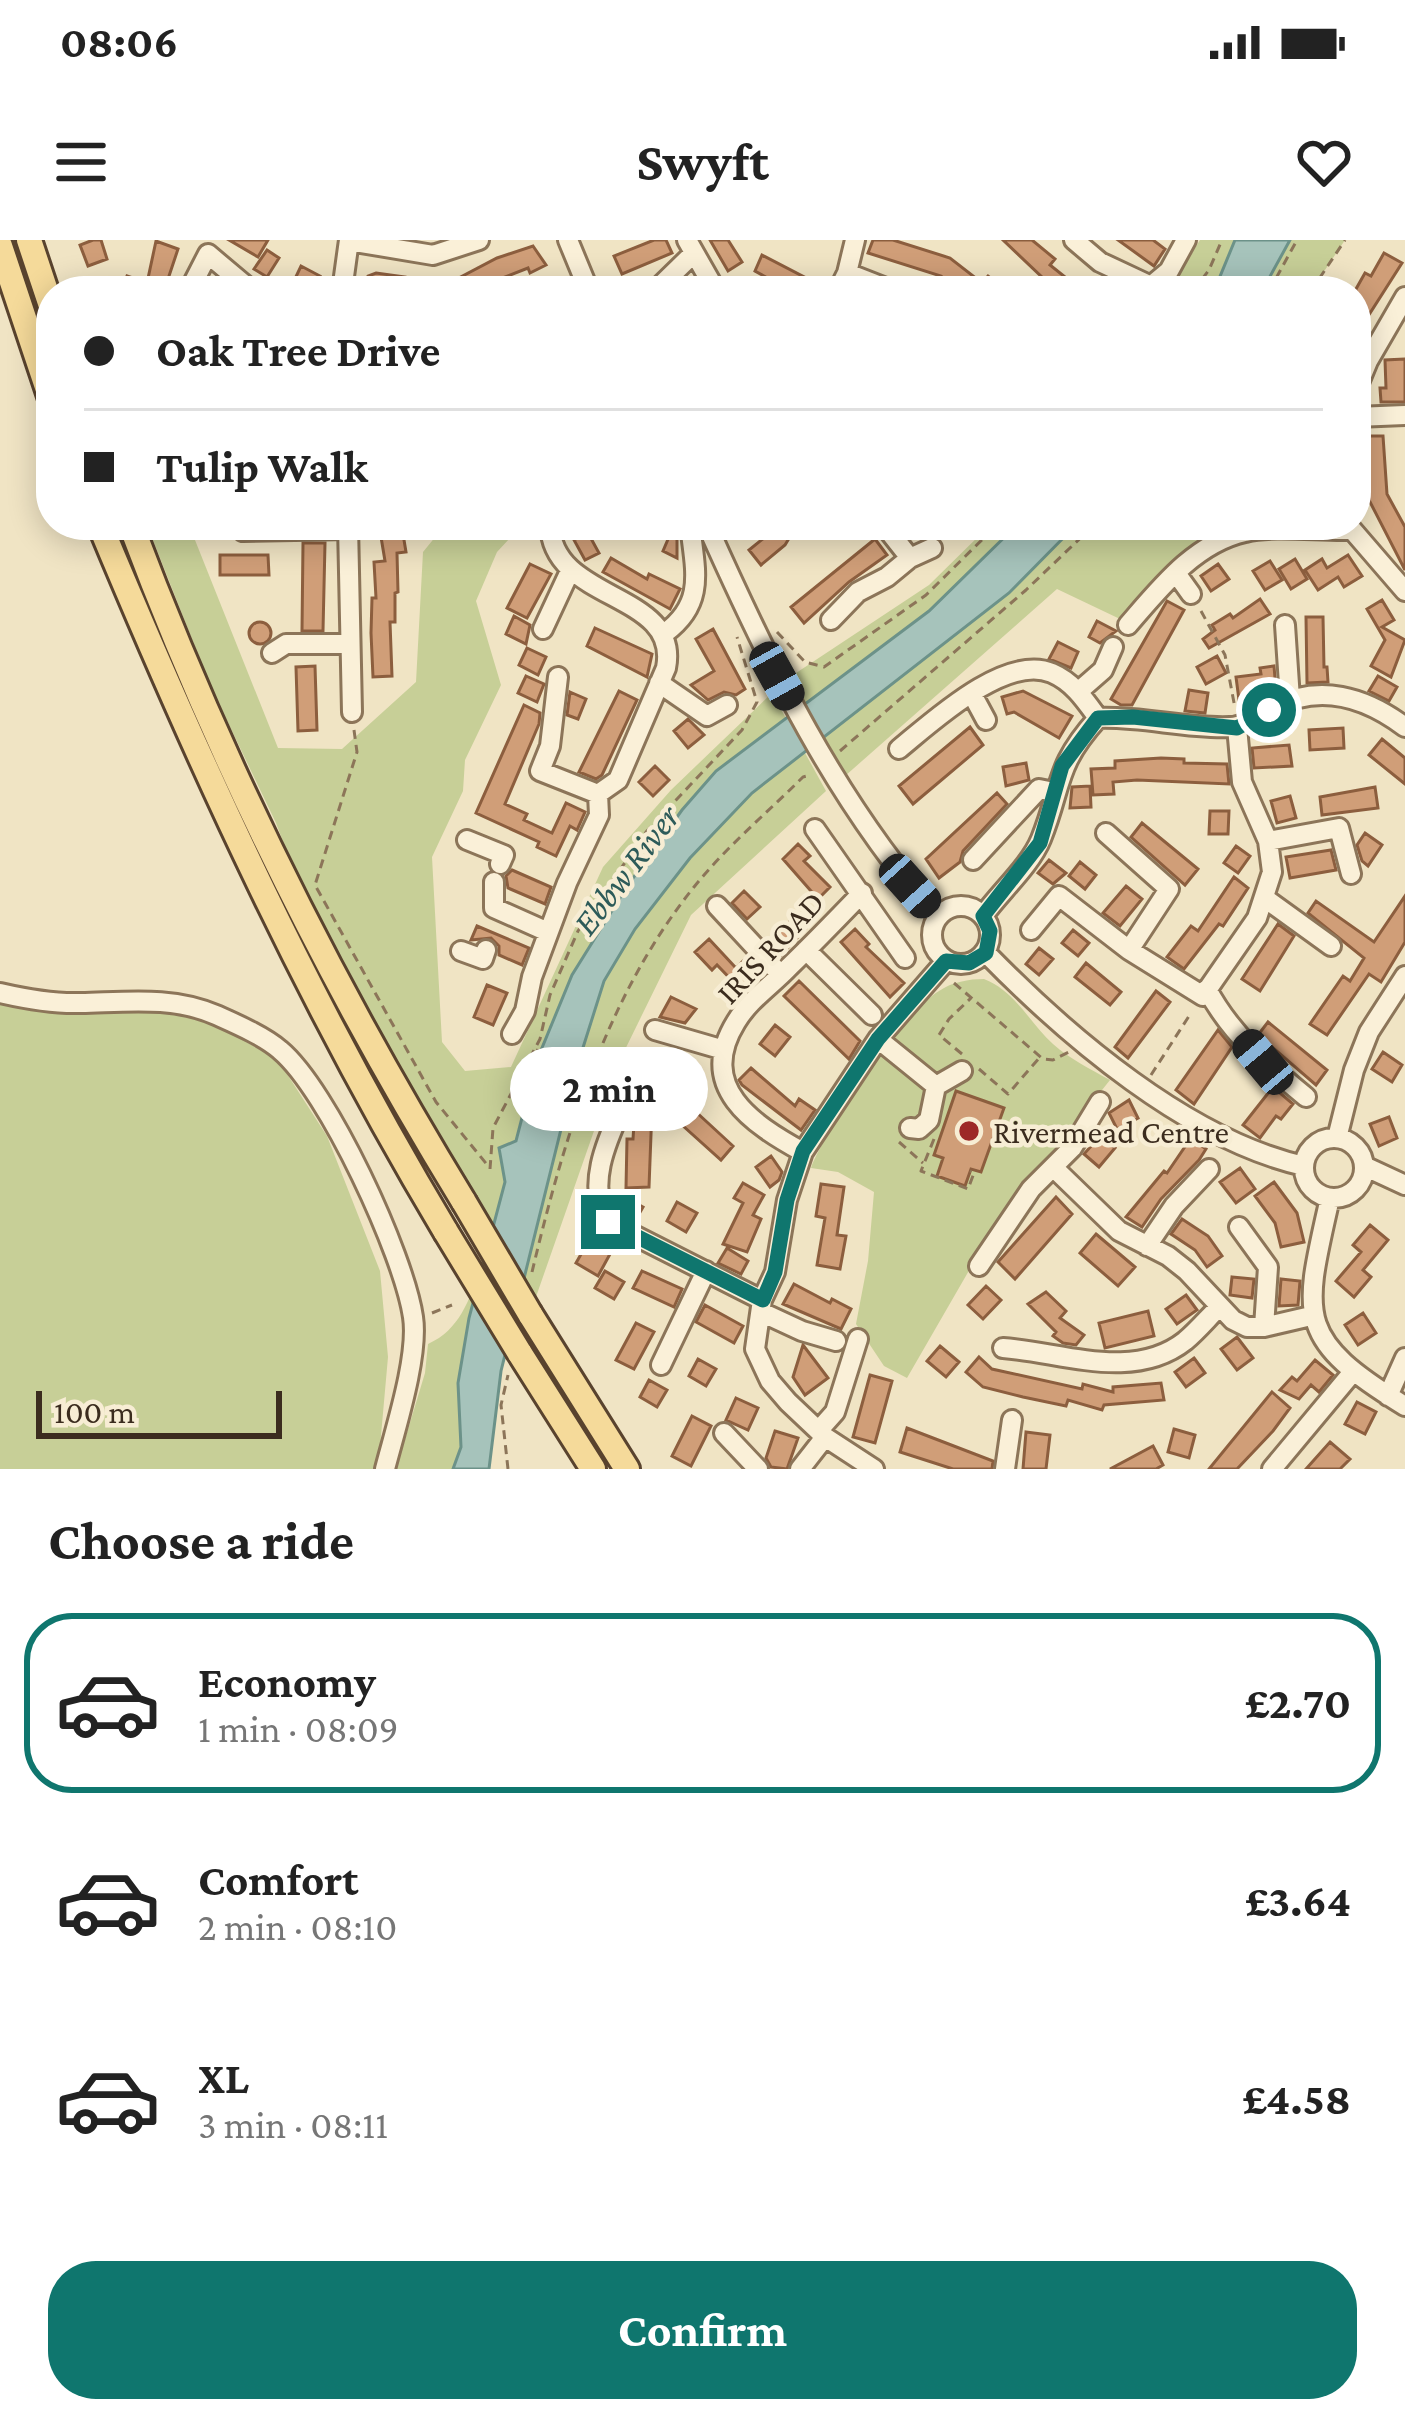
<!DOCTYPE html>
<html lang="en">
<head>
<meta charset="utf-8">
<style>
	:root { --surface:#fff; --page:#f6f6f6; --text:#222; --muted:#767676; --line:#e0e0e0; --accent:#0f766e }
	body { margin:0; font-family:"Crimson Pro",serif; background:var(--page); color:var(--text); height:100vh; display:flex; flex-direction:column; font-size:45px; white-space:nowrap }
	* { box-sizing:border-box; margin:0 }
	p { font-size:39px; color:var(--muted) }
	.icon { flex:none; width:66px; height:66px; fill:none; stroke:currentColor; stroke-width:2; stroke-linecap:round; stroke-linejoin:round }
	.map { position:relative; height:1229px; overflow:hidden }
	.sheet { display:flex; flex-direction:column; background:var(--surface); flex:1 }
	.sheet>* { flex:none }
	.top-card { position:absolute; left:36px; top:36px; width:1335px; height:264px; border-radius:48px; box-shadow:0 6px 30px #0003; display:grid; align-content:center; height:264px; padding:0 48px; background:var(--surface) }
	.scale { position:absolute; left:36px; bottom:30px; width:246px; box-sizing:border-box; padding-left:12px; border:6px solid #3b2c1e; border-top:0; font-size:33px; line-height:42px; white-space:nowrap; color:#3b2c1e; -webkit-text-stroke:9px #f7edd4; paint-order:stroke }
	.end { position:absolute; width:54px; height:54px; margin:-27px; border:15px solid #0f766e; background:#fff; box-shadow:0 0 0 6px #fff }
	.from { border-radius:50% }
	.bubble { position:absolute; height:84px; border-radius:42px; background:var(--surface); box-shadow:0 6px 30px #0003; font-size:39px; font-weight:700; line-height:84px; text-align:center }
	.car { position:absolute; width:36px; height:72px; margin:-36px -18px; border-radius:15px; box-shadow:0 0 9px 3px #0007; background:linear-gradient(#222 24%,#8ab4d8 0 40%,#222 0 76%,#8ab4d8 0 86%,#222 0) }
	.top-card b { display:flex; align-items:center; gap:42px; height:114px; font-size:45px }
	.top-card b+b { border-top:3px solid var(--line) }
	.top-card i { width:30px; height:30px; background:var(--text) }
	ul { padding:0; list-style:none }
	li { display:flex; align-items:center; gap:36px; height:180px; margin:0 24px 18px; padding:0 24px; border:6px solid transparent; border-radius:48px }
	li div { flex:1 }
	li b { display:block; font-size:45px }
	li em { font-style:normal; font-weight:700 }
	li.on { border-color:var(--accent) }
	li>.icon { width:108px; height:108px; stroke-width:1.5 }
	h2 { padding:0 48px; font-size:54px; line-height:144px }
	.action { display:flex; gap:24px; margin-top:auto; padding:24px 48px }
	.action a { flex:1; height:138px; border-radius:48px; background:var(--accent); color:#fff; font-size:48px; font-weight:700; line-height:138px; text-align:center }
	.status { display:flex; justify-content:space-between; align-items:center; height:84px; padding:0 60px; background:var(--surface); direction:ltr }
	.status svg { height:33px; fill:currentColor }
	header { display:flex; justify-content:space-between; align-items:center; height:156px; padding:0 48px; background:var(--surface); font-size:54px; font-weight:700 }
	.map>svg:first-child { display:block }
</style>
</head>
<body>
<div class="status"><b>08:06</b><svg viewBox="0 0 49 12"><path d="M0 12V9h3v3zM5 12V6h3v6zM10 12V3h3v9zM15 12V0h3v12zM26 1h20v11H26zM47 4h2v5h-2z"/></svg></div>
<header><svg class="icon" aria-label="menu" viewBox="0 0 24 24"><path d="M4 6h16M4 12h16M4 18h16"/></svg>Swyft<svg class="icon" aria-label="heart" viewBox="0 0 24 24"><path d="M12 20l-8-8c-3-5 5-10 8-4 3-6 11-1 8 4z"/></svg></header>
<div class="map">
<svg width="1405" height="1229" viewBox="0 0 1405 1229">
	<rect width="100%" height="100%" fill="#f0e4c4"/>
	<path fill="#c7cf97" d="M1200,0H1345L1311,51H1168Z
		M147,285H189L278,508L342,509L416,442L423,312L445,285H522L497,312L476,361L501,445L465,520L463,551L432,617L442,802L465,831L511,827L603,627L671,550L772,453L826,551L691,675L616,828L530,1074L329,724L276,583L210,445Z
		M990,285H1237C1184,307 1157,335 1120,379L1057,349L845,536L790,437L929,345Z
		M984,739C1015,751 1029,782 1053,804C1070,819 1090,829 1110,840L997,982L907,1138L884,1126L856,1084L868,1021L874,952L838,932L811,928C826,888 903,772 939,751C952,742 969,739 984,739Z
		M0,763L72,773L123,768L161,771L215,784L278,820L327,896L380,1031L388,1117L378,1229H0Z
		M482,1028L458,1143L461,1207L453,1229H396L425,1133L428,1104C461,1089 468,1060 482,1028Z"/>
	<path fill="#a6c3bb" stroke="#6c9289" stroke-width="3" d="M1235,0H1290L1262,51H1214Z
		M1017,285H1076L1009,353L752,553L690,618L635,689L604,741L575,833L501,1131L489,1229H453L461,1207L458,1143L469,1078L505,942L499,908L516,901L537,820L572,735L628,645L682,570L716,531L929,371Z"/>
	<path fill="#d09e78" stroke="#8c5e3e" stroke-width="3" d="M93,0H101L107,19L88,26L80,5Z
		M229,0H268L258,17Z
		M654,0H666L672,13L622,34L614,16Z
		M710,0H728L742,22L728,31Z
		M873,0H893L950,18L982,43L988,36L1007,51H959L941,36L868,13Z
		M1003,0H1032L1055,19L1050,25L1070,41L1062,51H1038L1046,41Z
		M1118,0H1153L1165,9L1154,26Z
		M156,1L178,9L164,51H121L127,36L147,43Z
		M533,6L546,25L530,33L528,28L487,44L489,51H434L497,18Z
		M267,10L279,18L267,37L254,29Z
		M1384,13L1402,23L1356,95V49L1365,33L1371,36Z
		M762,15L808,39L802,51H791L755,31Z
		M301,26L320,36L312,51L293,43Z
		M376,33L405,37L403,51H366L368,36Z
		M1405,119V162H1381L1380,148H1386L1385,120Z
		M1364,196H1383L1387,254L1405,287V330L1369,260Z
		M780,285H797L785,305L761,325L749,310Z
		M402,288L406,312L397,313L398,352L395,353V382H390L392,436L373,437L371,393L372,358H376L374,322L385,321L380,291Z
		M672,290L677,293V318L663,311Z
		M588,293L599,313L585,320L574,300Z
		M875,299L887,315L849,342L804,383L791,367Z
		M303,303H325L323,391H302Z
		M220,315H268L269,335H220Z
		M1348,315L1362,336L1344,347L1338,337L1318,350L1305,330L1322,319L1327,328Z
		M611,318L647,339L649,334L680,349L670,369L603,332Z
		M1295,319L1307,339L1291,349L1279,329Z
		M1270,321L1282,340L1265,350L1253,331Z
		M530,324L551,334L527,378L507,368Z
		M1218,324L1229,339L1211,351L1201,336Z
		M1260,359L1270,374L1209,408L1203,399L1215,390L1212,385L1230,374L1233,378Z
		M1382,360L1394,380L1382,387L1405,400L1391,437L1371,426L1385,400L1367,369Z
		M1167,361L1184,370L1132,465H1121L1111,459Z
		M514,376L530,385L526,404L506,394Z
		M1306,377H1323L1324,427H1327L1328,442L1307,443Z
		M1097,381L1116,391L1100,403L1089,397Z
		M249 393a11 11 0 1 1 22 0a11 11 0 1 1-22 0Z
		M595,388L652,414L647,437L587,406Z
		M713,389L745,449L736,455L724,452L708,460L691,445L714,431L696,399Z
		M1058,402L1078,412L1071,428L1049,419Z
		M527,408L546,417L538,435L519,425Z
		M1217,416L1226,433L1206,444L1197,427Z
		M315,426L317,490L298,491L296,427Z
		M1274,426L1276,450L1257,452L1258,458L1239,460L1236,437L1261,434L1260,428Z
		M526,436L544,444L537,462L518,453Z
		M1378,436L1397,447L1389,461L1369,451Z
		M1189,450L1208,453L1205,473L1185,471Z
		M619,451L637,460L602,535L596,539L579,532Z
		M1023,451L1072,476L1059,498L1014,472L1007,474L1002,457Z
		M570,452L586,459L578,479L567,475Z
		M524,465L540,473L539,484L505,564L527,574L524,580L552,593L566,563L585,572L577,590L570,586L556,616L537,607L539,602L476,573Z
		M688,479L704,495L688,508L674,491Z
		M970,487L983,505L913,564L899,546Z
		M1343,488L1344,508L1310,510L1309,490Z
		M1382,499L1405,518V544L1369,515Z
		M1289,505L1292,526L1254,528L1252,508Z
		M1161,518L1184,519V523L1227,524L1229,544L1137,540L1113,542L1114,554L1093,555L1091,529L1115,528V521Z
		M1026,523L1029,540L1006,546L1003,527Z
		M655,526L669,540L653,556L639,542Z
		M1090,546L1091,567L1070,568L1072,547Z
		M1375,547L1378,568L1322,575L1320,557Z
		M997,553L1007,564L963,611L960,622L939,638L926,619Z
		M1290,556L1296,578L1277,583L1271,561Z
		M1210,571H1229L1228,594H1209Z
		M1142,583L1198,629L1185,645L1131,597Z
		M1365,593L1382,605L1368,626L1362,621L1357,605Z
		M798,604L810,616L804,621L830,647L818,659L783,619Z
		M1236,606L1250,616L1238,633L1224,623Z
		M1331,610L1336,630L1290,638L1286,617Z
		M1049,620L1066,633L1053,644L1038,633Z
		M1080,622L1096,635L1085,649L1069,636Z
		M512,630L551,647L545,664L508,648L506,636Z
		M1234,637L1248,648L1223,686L1219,684L1184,729L1167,717L1191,686L1198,691Z
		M1126,646L1142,659L1120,686L1103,673Z
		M744,651L760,667L747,679L732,663Z
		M1405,656V702L1381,742L1369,734L1327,795L1310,784L1343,736L1350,741L1364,718L1308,673L1316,661L1374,702Z
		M797,674L808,686L781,715L769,703Z
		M1278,684L1294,696L1260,751L1242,739Z
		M477,686L529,708L522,725L499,715V706L491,698L471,700Z
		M855,689L869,704L866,707L904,743L890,757L841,702Z
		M1073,690L1089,703L1078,716L1062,703Z
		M709,699L736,728L745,719L759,731L743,752L717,725L712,730L695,712Z
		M1039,708L1053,719L1039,735L1026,724Z
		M1086,723L1121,752L1110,765L1075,737Z
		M799,741L860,801L849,819L784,756Z
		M487,745L507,753L493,785L474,777Z
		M1156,751L1170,762L1128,818L1115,807Z
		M671,757L696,769L685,783L660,777Z
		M1268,782L1327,830L1316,845L1258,795Z
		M775,785L790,797L775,816L760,804Z
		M1218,790L1232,807L1194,864L1176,850Z
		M1383,812L1402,825L1392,842L1372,829Z
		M647,814H671V844H647Z
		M751,828L795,866L799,859L815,870L801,890L742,845L739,840Z
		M682,835H701L700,860L681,859Z
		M1273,847L1293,864L1281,879L1276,876L1260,898L1243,885Z
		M956,851L1004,868L981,932L971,929L965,946L937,936L943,918L934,915Z
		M1129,860L1138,878L1117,889L1109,873Z
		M635,868H652L649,947L626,948L627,899H633Z
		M695,871L733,906L721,920L682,885Z
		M1389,877L1397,898L1379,906L1370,884Z
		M1100,896L1115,908L1099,927L1084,914Z
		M1191,898L1206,909L1199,920L1161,959L1142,987L1126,977L1164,931L1167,933Z
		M771,916L782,932L779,940L770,947L756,927Z
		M1240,928L1255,949L1236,963L1220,942Z
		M1274,942L1297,973L1304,1002L1281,1007L1275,983L1255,956Z
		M743,943L764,955L753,975L761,979L747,1012L723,1004L743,963L734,958Z
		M821,944L844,947L837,995L846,996L840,1029L817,1025L825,978L816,976Z
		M625,957L643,967L635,981L618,971Z
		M1056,957L1072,974L1015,1039L998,1022Z
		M677,962L697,973L686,992L667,981Z
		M1182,979L1208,996L1222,1016L1207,1027L1195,1010L1171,994Z
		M1370,985L1388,1000L1363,1030L1371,1037L1354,1057L1336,1041L1361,1012L1353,1005Z
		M1096,994L1135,1027L1118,1046L1080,1013Z
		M588,1002L610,1014L598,1036L576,1023Z
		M727,1008L748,1021L741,1034L718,1023Z
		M605,1031L624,1042L614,1059L595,1048Z
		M642,1031L682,1049L674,1067L633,1048Z
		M1232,1037L1254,1039L1252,1058L1230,1055Z
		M1281,1039L1300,1041L1298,1065L1279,1066Z
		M794,1044L830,1063L832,1059L851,1069L841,1089L783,1064Z
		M986,1046L1001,1060L983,1079L968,1065Z
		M1046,1052L1066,1071L1060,1078L1084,1095L1076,1105L1063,1103L1053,1096L1056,1092L1028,1064Z
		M1186,1055L1197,1070L1177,1084L1166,1069Z
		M705,1065L743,1086L734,1103L696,1082Z
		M1148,1071L1154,1096L1105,1108L1099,1083Z
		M1363,1073L1376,1093L1358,1105L1345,1085Z
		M636,1083L654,1092L634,1129L616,1120Z
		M1237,1097L1253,1118L1237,1130L1221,1109Z
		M803,1105L828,1138L805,1155L793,1137Z
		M940,1106L959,1122L946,1137L927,1121Z
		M979,1117L992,1129L1082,1149L1083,1144L1113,1152V1147L1161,1143L1164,1160L1104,1165L1102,1170L1068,1160L1066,1166L1023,1157L983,1147L966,1132Z
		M1194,1118L1205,1133L1186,1147L1175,1132Z
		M698,1119L716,1129L706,1146L689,1136Z
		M1315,1120L1333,1135L1319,1152L1311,1145L1299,1159L1280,1150L1292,1137L1297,1141Z
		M870,1135L892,1141L875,1203L853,1197Z
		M649,1140L667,1150L657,1167L640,1157Z
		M1272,1152L1290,1168L1273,1191L1237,1229H1209Z
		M736,1158L758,1168L748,1190L726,1180Z
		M1357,1162L1376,1172L1365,1194L1345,1184Z
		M692,1176L711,1186L691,1226L672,1216Z
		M907,1188L993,1221L992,1229H953L900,1212Z
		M1174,1189L1195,1195L1189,1218L1168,1212Z
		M775,1191L798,1198L787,1229L771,1227L766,1218Z
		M1026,1192L1050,1195L1046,1229H1023Z
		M1330,1202L1350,1219L1340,1229H1306Z
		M1153,1206L1163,1225L1156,1229H1110Z"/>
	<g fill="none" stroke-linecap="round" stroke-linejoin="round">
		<defs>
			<path id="minor" d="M568,0L589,51
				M687,0L712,44
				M1074,0L1100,22L1151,46L1148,51
				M349,1L433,15L479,0
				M847,33L893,51
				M1151,46L1169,31L1186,0
				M189,51L208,14L252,51
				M342,51L349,0
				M655,51L694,13
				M838,51L847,33L855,0
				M1356,150L1368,121L1405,57
				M1356,177L1405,175
				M348,285L352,472
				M707,285C769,424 836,563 938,677
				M884,285L910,318L932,308
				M1348,285L1405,351
				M243,291L349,289
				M1176,333L1191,354
				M831,380L858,352L887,337L910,318
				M1128,385C1160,348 1195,303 1245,292C1273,285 1319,291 1349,290
				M1285,385L1290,459
				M543,389L570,331
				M665,393C706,363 695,330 690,285
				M272,413L286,404H349
				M558,437L550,506L540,531L598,554
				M659,443L707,476L727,465
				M1079,451L1103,430L1113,407
				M972,454L986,480
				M899,509C932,482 1006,413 1052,433C1073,442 1085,460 1098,478
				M815,589L905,718
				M1106,593L1169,649L1129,710
				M467,600L504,615L500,624
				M1268,601L1339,588L1351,634
				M973,620L1039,549L1054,552
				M494,642V668L548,692
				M1266,659L1331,706
				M932 695a29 29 0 1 1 58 0a29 29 0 1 1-58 0Z
				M717,666L781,735
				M983,676C1000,652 1030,626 1041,599C1063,544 1054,527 1098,478C1142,476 1186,489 1230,487C1245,487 1260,475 1273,468C1319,443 1365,457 1405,487
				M1031,690L1059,656L1129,710L1203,756L1257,678L1272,632L1268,601L1242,542L1237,487
				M806,710L872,775
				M461,711L483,719L486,710
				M986,713C1067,796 1188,900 1304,926
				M1207,749C1230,793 1268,826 1306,857
				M0,753C26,759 55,764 81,763C127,762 173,756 216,775C236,784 264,796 280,810C328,850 404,1015 413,1077C419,1116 395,1190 385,1229
				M655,790L724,810
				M512,794L525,771L532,737L567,643L599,575L598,554L618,540L666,428C681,351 552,363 550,285
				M878,799L936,846L929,880L919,889L910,888
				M936,846L962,831
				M622,867C606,902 586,947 608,982L762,1060
				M1304 928a30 30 0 1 1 60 0a30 30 0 1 1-60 0Z
				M1337,898L1354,830L1369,792L1405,736
				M803,912C752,884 696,847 736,782C749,760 772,745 789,727C814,703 838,678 862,653
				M1364,926L1405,945
				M1055,929L1119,991L1168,1016L1187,1031L1233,1080L1247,1087H1264L1311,1076
				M1330,958C1303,1077 1294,1098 1405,1166
				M1239,987L1268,1027L1264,1087
				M1147,1006L1174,966L1209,929
				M979,1026L1031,949L1072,908L1100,862
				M761,1072L802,1091L836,1101
				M1003,1108C1061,1112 1133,1142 1185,1101C1197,1091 1207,1079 1218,1068
				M661,1125L706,1031
				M1388,1156L1405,1118
				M819,1190L835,1172L858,1099
				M724,1193L758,1229
				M800,1229L825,1197
				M874,1229L825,1197L788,1162L770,1141L755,1109L762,1060L775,1032L787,960L803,912L878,799L946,721
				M1005,1229L1012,1180
				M1272,1229L1352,1133"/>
			<path id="major" d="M29,0L51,66
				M0,6L51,159
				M100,285C201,528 310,765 446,992
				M131,285C219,520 333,748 464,962
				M530,1074L627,1229
				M519,1112L593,1229"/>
		</defs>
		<use href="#minor" stroke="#8c7559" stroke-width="24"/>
		<use href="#major" stroke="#59432e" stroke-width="30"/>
		<path stroke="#8c7559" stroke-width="3" stroke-dasharray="9 6" stroke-linecap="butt" d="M1193,51L1209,30L1222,0
			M1269,51L1297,0
			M1311,51L1345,0
			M1201,371L1225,415L1235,468
			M777,392L805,422L824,427L926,355L997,285
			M354,490L357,512L315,645L436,862L489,927
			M840,511L1026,350L1094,285
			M954,743L1043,819L1053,820L1069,812
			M536,810L589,828
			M962,814L939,795L949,779L971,758
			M979,829L1008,854L1040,817
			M1151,835L1191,773
			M934,899L921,931L968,949L974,933L970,931
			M899,902L923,923
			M490,929L493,888L540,799L550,755L578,691L646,592L742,490L757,462L737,397
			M532,1032C564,898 606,756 694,647C726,607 767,573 803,537L811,535
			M432,1073L452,1065
			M508,1229L501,1165L508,1135"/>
		<use href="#minor" stroke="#faf0d8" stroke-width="18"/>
		<use href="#major" stroke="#f5da9a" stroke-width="24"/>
		<defs>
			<path id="major-bridge" d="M464,962L530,1074
				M446,992L519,1112"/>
		</defs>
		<use href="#major-bridge" stroke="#59432e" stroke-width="30" stroke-linecap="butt"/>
		<use href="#major-bridge" stroke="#f5da9a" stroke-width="24"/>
	</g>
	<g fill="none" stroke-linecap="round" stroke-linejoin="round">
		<path stroke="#0f766e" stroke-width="15" d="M608,982L763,1060L775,1032L787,960L803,911L878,799L946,721L969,723L986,713L990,691L983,676L1040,603L1062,526L1098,478L1133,477L1237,488L1269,470"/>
	</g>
	<circle fill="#9d2827" stroke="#f7edd4" stroke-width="4.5" cx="969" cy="891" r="12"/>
	<g text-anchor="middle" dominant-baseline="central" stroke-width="9" stroke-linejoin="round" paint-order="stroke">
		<g font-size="33" fill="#3b2c1e" stroke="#f7edd4">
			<text transform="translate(770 707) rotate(-47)">IRIS ROAD</text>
		</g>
		<g font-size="33" fill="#3b2c1e" stroke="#f7edd4" text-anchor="start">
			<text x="993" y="891">Rivermead Centre</text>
		</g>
		<g font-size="36" font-style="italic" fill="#2d5b59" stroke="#f7edd4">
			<text transform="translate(626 630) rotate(-53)">Ebbw River</text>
		</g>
	</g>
</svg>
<div class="scale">100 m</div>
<i class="end from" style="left:1269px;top:470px"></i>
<i class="end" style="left:608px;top:982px"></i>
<div class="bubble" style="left:510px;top:807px;width:198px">2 min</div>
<i class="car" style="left:777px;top:436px;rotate:151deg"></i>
<i class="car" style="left:910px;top:646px;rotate:138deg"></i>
<i class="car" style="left:1263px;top:822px;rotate:320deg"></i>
<div class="top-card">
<b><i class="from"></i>Oak Tree Drive</b>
<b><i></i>Tulip Walk</b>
</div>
</div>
<section class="sheet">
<h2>Choose a ride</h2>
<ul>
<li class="on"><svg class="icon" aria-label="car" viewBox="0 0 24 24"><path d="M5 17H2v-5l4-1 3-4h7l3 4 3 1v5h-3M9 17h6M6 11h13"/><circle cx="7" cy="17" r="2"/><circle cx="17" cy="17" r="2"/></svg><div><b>Economy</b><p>1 min · 08:09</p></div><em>£2.70</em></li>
<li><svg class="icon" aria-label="car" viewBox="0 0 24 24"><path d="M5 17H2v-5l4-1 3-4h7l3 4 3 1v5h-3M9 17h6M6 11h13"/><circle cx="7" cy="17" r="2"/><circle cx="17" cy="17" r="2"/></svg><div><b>Comfort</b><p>2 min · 08:10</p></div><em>£3.64</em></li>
<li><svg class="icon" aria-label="car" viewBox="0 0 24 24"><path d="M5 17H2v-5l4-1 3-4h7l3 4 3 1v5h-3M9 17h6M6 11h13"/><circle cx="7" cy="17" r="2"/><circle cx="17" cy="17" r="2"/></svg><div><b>XL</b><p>3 min · 08:11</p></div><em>£4.58</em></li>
</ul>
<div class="action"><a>Confirm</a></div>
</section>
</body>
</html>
